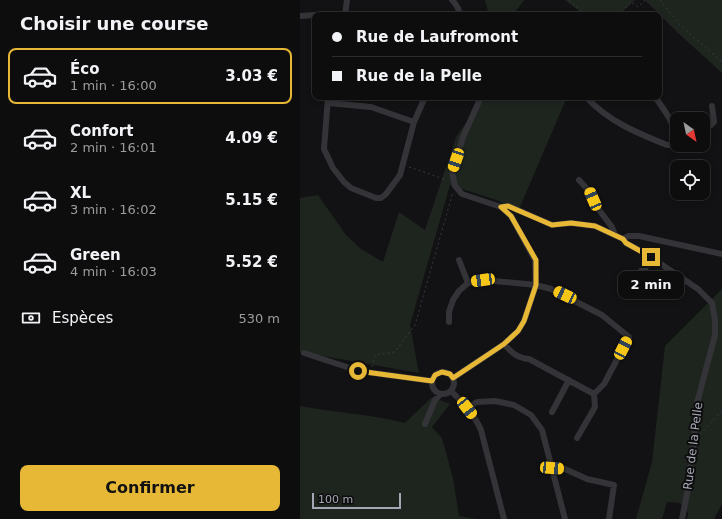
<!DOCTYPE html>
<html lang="fr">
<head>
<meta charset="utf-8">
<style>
	:root { --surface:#0e0d0e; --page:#171617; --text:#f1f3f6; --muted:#9b9c9e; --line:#2e2d2e; --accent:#e7b736 }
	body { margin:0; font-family:"DejaVu Sans",sans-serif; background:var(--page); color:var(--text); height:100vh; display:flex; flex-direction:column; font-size:15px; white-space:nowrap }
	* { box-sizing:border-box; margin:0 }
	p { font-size:13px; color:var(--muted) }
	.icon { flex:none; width:22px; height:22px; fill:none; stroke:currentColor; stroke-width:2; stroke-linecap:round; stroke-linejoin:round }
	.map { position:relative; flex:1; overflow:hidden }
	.details { display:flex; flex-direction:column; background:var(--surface); width:300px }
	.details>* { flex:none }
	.banner { position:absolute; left:12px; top:12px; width:350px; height:88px; border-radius:8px; box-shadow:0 2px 6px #0003,0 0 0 1px var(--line); display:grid; align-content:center; height:88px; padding:0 20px; background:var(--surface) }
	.needle { width:26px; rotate:147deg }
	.tools { position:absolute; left:370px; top:112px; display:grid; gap:8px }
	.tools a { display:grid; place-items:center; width:40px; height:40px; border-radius:8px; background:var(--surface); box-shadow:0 2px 6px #0003,0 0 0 1px var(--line); font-size:20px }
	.scale { position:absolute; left:12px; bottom:10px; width:89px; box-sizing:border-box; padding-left:4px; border:2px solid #a4a7b3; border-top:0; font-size:11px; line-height:14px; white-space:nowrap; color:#a4a7b3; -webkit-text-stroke:3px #0d0d0e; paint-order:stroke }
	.end { position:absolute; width:18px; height:18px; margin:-9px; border:5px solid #e7b736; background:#111; box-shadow:0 0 0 2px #111 }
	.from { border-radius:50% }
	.bubble { position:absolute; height:28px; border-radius:8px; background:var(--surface); box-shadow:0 2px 6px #0003,0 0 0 1px var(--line); font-size:13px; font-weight:800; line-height:28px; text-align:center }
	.car { position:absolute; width:12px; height:24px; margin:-12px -6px; border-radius:5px; box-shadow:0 0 3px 1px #0007; background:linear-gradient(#f5c518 24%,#345 0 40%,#f5c518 0 76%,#345 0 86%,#f5c518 0) }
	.banner b { display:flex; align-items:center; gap:14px; height:38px; font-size:15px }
	.banner b+b { border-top:1px solid var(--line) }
	.banner i { width:10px; height:10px; background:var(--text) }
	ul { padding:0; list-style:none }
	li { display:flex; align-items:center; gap:12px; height:56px; margin:0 8px 6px; padding:0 12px; border:2px solid transparent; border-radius:8px }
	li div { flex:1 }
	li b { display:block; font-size:15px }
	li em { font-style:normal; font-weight:800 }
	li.active { border-color:var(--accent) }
	li>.icon { width:36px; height:36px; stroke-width:1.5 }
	h2 { padding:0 20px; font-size:18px; line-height:48px }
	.pay { display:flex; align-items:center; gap:10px; height:44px; padding:0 20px; font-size:15px }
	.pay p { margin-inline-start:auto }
	.action { display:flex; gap:8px; margin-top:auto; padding:8px 20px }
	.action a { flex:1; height:46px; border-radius:8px; background:var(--accent); color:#111; font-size:16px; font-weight:800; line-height:46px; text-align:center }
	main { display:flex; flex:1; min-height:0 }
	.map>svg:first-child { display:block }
</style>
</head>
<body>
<main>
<section class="details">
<h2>Choisir une course</h2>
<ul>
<li class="active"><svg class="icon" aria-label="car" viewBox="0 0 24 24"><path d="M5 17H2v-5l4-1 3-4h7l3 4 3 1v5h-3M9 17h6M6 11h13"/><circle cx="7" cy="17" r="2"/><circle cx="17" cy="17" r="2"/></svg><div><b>Éco</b><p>1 min · 16:00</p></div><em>3.03 €</em></li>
<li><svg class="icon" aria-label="car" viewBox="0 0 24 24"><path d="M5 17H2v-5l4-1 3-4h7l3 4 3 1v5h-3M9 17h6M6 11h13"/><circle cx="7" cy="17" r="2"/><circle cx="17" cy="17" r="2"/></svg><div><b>Confort</b><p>2 min · 16:01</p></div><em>4.09 €</em></li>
<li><svg class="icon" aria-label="car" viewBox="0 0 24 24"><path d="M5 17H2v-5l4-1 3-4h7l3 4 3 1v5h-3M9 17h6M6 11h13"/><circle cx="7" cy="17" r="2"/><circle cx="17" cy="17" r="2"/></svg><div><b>XL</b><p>3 min · 16:02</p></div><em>5.15 €</em></li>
<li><svg class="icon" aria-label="car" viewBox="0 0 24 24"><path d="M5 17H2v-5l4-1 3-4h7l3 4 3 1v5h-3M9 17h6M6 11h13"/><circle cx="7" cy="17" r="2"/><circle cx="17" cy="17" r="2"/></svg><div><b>Green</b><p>4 min · 16:03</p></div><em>5.52 €</em></li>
</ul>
<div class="pay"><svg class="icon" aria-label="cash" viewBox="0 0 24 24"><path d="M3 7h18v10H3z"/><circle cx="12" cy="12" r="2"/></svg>Espèces<p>530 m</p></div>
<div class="action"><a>Confirmer</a></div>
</section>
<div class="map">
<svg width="422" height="519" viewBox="0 0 422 519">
	<rect width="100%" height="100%" fill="#121113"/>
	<path fill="#1e251f" d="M185,0H224L213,15H189Z
		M265,0H335L319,15H284Z
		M345,0H422V73L378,33Z
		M184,97H267L217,214L199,201L150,185L110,325L119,373L0,352V198L18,195L46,235L61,249L83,262L99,212L125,230L156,137Z
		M422,289V504L414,519H387L388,513L380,503L367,502L362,519H336L352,462L365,346Z
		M132,397L150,404L132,427L142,438L153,478L159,516L177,519H0V406C35,413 71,414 105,423Z"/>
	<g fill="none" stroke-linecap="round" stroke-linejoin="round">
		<path stroke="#393a3f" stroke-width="1" stroke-dasharray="2 3" stroke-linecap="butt" d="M269,0L286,15
			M360,0L379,24L422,62
			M318,15L331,2L338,7L345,0
			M109,167L147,180
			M72,367L75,355L95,352L115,325L153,192
			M400,434L422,411"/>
		<path stroke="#333338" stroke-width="6" d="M152,0C156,4 159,9 160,15
			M22,15L46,14L61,15
			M45,15L47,0
			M0,16L15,15
			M28,97L24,149L33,168L44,182L51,188L76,198H81L86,194L100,175L114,122L125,97
			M286,97C308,121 337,133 367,145H370C385,135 362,107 355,97
			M28,103L71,107L114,122
			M403,127L410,126L414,122L412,106
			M279,180L289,191L296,206L312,227L315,235
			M201,207L209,206L252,225L271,223L295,226L323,239L326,243L346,254L398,289L412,303L415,320V335L396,407L394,440L388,489L382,519
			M323,239L328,236H339L422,254
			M159,260L168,283
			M341,271L345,269L351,257
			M149,322V312L153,300L159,291L168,283L183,280L236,285L251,289L302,315L329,337L304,384L294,394L295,407L277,438
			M204,344C212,353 217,358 229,359L294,394
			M4,353L59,371L132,381
			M132 383a11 11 0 1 1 22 0a11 11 0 1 1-22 0Z
			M153,378L204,344L218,331L224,321L236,285L235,260L211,216L201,207L162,194L155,186L152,172L163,137L181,97
			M151,391C163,403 174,414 181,430L204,519
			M167,408L177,402L195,401L214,405L231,415L242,430L265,519
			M252,412L269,380
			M125,424L135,400L141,394
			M252,468L265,469L287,479L314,485L309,519"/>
	</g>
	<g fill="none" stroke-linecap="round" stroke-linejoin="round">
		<path stroke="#e7b736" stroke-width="5" d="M58,371L132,381L135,375L142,372L150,374L153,378L204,344L218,331L224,321L236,285V260L211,216L201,207L208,206L252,225L271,223L295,226L323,239L326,243L351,257"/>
	</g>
	<g text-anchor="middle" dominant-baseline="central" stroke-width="4" stroke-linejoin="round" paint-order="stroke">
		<g font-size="12" fill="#a4a7b3" stroke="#0d0d0e">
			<text transform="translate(393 446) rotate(-83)">Rue de la Pelle</text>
		</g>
	</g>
</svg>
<div class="tools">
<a><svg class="needle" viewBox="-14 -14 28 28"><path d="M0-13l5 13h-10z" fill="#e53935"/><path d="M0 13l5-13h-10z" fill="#9b9c9e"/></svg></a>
<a><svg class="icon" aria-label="locate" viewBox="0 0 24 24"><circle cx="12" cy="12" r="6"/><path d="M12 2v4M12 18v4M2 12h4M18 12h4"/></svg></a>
</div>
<div class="scale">100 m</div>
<i class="end from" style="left:58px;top:371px"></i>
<i class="end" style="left:351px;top:257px"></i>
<div class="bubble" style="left:318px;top:271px;width:66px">2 min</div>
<i class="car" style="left:156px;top:160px;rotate:199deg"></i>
<i class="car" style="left:293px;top:199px;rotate:337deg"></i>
<i class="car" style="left:183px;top:280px;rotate:262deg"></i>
<i class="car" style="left:265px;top:295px;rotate:295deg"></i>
<i class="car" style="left:323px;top:348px;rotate:27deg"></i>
<i class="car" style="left:167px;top:408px;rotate:142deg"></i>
<i class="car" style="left:252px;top:468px;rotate:94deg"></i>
<div class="banner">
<b><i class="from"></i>Rue de Laufromont</b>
<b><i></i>Rue de la Pelle</b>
</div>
</div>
</main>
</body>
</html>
